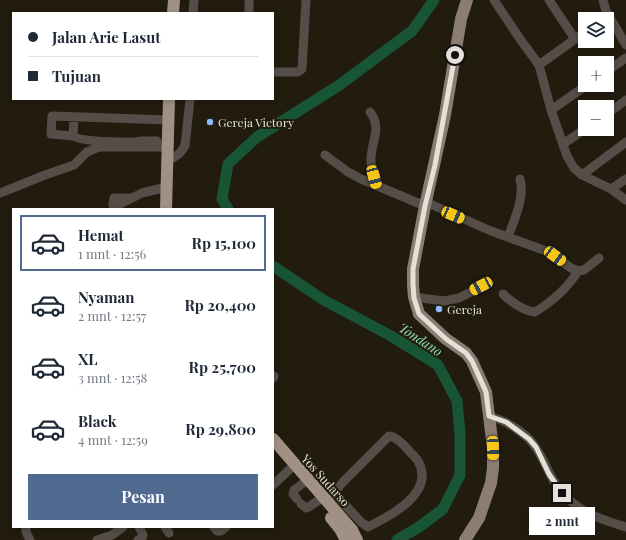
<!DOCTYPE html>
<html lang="id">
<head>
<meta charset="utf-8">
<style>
	:root { --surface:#fff; --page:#f2f2f3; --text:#1f2937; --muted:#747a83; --line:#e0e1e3; --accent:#506a90 }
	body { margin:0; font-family:"Playfair Display",serif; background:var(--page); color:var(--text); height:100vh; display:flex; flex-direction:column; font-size:15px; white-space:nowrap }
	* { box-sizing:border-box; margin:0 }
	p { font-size:13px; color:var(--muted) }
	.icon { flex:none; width:22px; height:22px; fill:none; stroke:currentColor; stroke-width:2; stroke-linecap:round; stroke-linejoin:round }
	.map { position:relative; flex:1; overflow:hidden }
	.side { position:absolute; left:12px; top:208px; width:262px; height:320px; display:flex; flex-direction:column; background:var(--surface); border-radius:0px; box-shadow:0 2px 6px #0003 }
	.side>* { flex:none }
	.banner { position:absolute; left:12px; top:12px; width:262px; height:88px; border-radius:0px; box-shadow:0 2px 6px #0003; display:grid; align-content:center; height:88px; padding:0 16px; background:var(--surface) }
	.fabs { position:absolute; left:578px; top:12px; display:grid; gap:8px }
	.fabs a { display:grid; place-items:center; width:36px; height:36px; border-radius:0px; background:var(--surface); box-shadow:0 2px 6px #0003; font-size:20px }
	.end { position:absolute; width:18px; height:18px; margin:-9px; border:5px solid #e5e1d8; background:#111; box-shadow:0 0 0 2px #111 }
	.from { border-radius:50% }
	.bubble { position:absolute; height:28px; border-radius:0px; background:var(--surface); box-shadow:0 2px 6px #0003; font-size:13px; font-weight:700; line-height:28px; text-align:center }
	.car { position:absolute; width:12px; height:24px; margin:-12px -6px; border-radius:5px; box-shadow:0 0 3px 1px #0007; background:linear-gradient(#f5c518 24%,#345 0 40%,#f5c518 0 76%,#345 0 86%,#f5c518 0) }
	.banner b { display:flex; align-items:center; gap:14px; height:38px; font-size:15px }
	.banner b+b { border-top:1px solid var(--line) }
	.banner i { width:10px; height:10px; background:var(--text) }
	ul { padding:7px 0 0; list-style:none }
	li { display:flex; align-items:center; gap:12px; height:56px; margin:0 8px 6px; padding:0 8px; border:2px solid transparent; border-radius:0px }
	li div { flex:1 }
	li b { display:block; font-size:15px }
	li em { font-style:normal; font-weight:700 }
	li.selected { border-color:var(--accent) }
	li>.icon { width:36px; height:36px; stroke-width:1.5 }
	.cta { display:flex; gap:8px; margin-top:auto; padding:8px 16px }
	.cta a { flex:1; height:46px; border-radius:0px; background:var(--accent); color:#fff; font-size:16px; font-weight:700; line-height:46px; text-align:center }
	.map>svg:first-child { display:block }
</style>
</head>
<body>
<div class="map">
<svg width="626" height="540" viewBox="0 0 626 540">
	<rect width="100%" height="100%" fill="#221c0e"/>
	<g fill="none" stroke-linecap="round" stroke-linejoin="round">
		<path stroke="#185536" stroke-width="11" d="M228,209L222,199L228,164L257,137L338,86L412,31L434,0
			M273,266L322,299L391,336L438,365L457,401L460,434V475L443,509L419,527L397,540"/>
		<path stroke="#544d48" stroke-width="9" d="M494,0L520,39L539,65L551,110L567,156L574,168L582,175L611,189L626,200
			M549,0L575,39
			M603,0L606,11L626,45
			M193,13L194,0
			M249,13V0
			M539,65L585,32
			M607,71L626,58
			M273,72H298L302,69L306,0
			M551,110L587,85
			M370,112C383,128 370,144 371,161C371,169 374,178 376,186
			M607,114L626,100
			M74,117L73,136L51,134L52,116L168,120
			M73,136C81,142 123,142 135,142L141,141H157
			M563,144L585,129
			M325,155L348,172L361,179L425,206
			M168,161L179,154L185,146L190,99
			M582,175L626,142
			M611,189L626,179
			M0,193L45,175L74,165L87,152L99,147H167
			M130,198H114L113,205L116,206L142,193L167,187
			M426,202L491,231L549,252L571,268L578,271L584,270L599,258
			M508,237C514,220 525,198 520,179
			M503,294C511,302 524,311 535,312C553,301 567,289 578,271
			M414,297L444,301L459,298L489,283
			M273,378L274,376
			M489,416C505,420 527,433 536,448C546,462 550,480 562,493C579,512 602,520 626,527
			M273,485L290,469
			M297,499L293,494L294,490L302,484
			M326,500L334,493L343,482L389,436C397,437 405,446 410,452C413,455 416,458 418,461C436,493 390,516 368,527L361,522L334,493
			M301,504L306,508L309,507L323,497
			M26,527V532L30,540
			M165,527L169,533
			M214,527L217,531H221L226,527
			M97,540L112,535L123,527
			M138,540L142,538L143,535L139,527"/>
		<path stroke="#8b7d73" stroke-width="12" d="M465,540L479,518L491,483L493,468V448L486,392L472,361L466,353L446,339L419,314L414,297L413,285V269L425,206L445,115L461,19L467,0"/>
		<path stroke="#a19084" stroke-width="12" d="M173,13L174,0
			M166,209C167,172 168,136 169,99
			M273,439L352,530L357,540
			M331,518L340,529L346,540"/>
	</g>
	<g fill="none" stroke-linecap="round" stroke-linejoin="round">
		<path stroke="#e5e1d8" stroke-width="5" d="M455,55L435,165L425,206L413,269V285L414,298L419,314L446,339L466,353L472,361L486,392L489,416L506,422L529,439L536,447L549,474L562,493"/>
	</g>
	<g fill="#8db9fc" stroke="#221c0e" stroke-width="1.5">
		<circle cx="210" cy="122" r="4"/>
		<circle cx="439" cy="309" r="4"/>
	</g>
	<g text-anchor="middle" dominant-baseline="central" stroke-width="4" stroke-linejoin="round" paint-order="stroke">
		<g font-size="12" fill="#e5e1d8" stroke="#221c0e" text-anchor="start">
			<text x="218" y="122">Gereja Victory</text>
			<text x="447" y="309">Gereja</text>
		</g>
		<g font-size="12" fill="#e5e1d8" stroke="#221c0e">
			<text transform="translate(326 480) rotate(48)">Yos Sudarso</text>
		</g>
		<g font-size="13" font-style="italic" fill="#91e8b3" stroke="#221c0e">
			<text transform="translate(421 339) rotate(33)">Tondano</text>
		</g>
	</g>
</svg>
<div class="fabs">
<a><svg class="icon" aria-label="layers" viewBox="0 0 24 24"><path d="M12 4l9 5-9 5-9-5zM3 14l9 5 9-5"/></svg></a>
<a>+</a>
<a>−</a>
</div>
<i class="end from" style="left:455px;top:55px"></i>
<i class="end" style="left:562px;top:493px"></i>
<div class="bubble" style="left:529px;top:507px;width:66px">2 mnt</div>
<i class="car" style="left:374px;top:177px;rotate:165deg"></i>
<i class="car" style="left:453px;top:215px;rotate:113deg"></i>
<i class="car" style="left:555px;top:256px;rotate:126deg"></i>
<i class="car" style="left:481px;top:286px;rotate:242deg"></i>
<i class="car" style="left:493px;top:448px;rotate:178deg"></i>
<div class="banner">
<b><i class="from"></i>Jalan Arie Lasut</b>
<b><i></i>Tujuan</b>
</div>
<section class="side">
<ul>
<li class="selected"><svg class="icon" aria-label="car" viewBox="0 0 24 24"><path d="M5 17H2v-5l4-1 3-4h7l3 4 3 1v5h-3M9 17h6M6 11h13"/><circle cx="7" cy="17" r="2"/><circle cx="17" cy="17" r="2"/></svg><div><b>Hemat</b><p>1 mnt · 12:56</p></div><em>Rp 15,100</em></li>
<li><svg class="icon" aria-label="car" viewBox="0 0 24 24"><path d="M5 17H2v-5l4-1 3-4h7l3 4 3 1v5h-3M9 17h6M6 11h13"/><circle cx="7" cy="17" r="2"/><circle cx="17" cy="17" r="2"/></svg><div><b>Nyaman</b><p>2 mnt · 12:57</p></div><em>Rp 20,400</em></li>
<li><svg class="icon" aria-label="car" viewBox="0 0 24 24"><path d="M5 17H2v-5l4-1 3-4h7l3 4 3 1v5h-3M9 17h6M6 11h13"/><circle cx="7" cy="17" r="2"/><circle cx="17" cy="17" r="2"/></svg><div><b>XL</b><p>3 mnt · 12:58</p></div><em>Rp 25,700</em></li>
<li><svg class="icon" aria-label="car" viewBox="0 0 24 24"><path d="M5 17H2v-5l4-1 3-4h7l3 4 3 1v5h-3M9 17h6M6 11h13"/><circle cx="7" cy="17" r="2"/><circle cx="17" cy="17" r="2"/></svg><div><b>Black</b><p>4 mnt · 12:59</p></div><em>Rp 29,800</em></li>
</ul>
<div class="cta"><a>Pesan</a></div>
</section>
</div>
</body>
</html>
